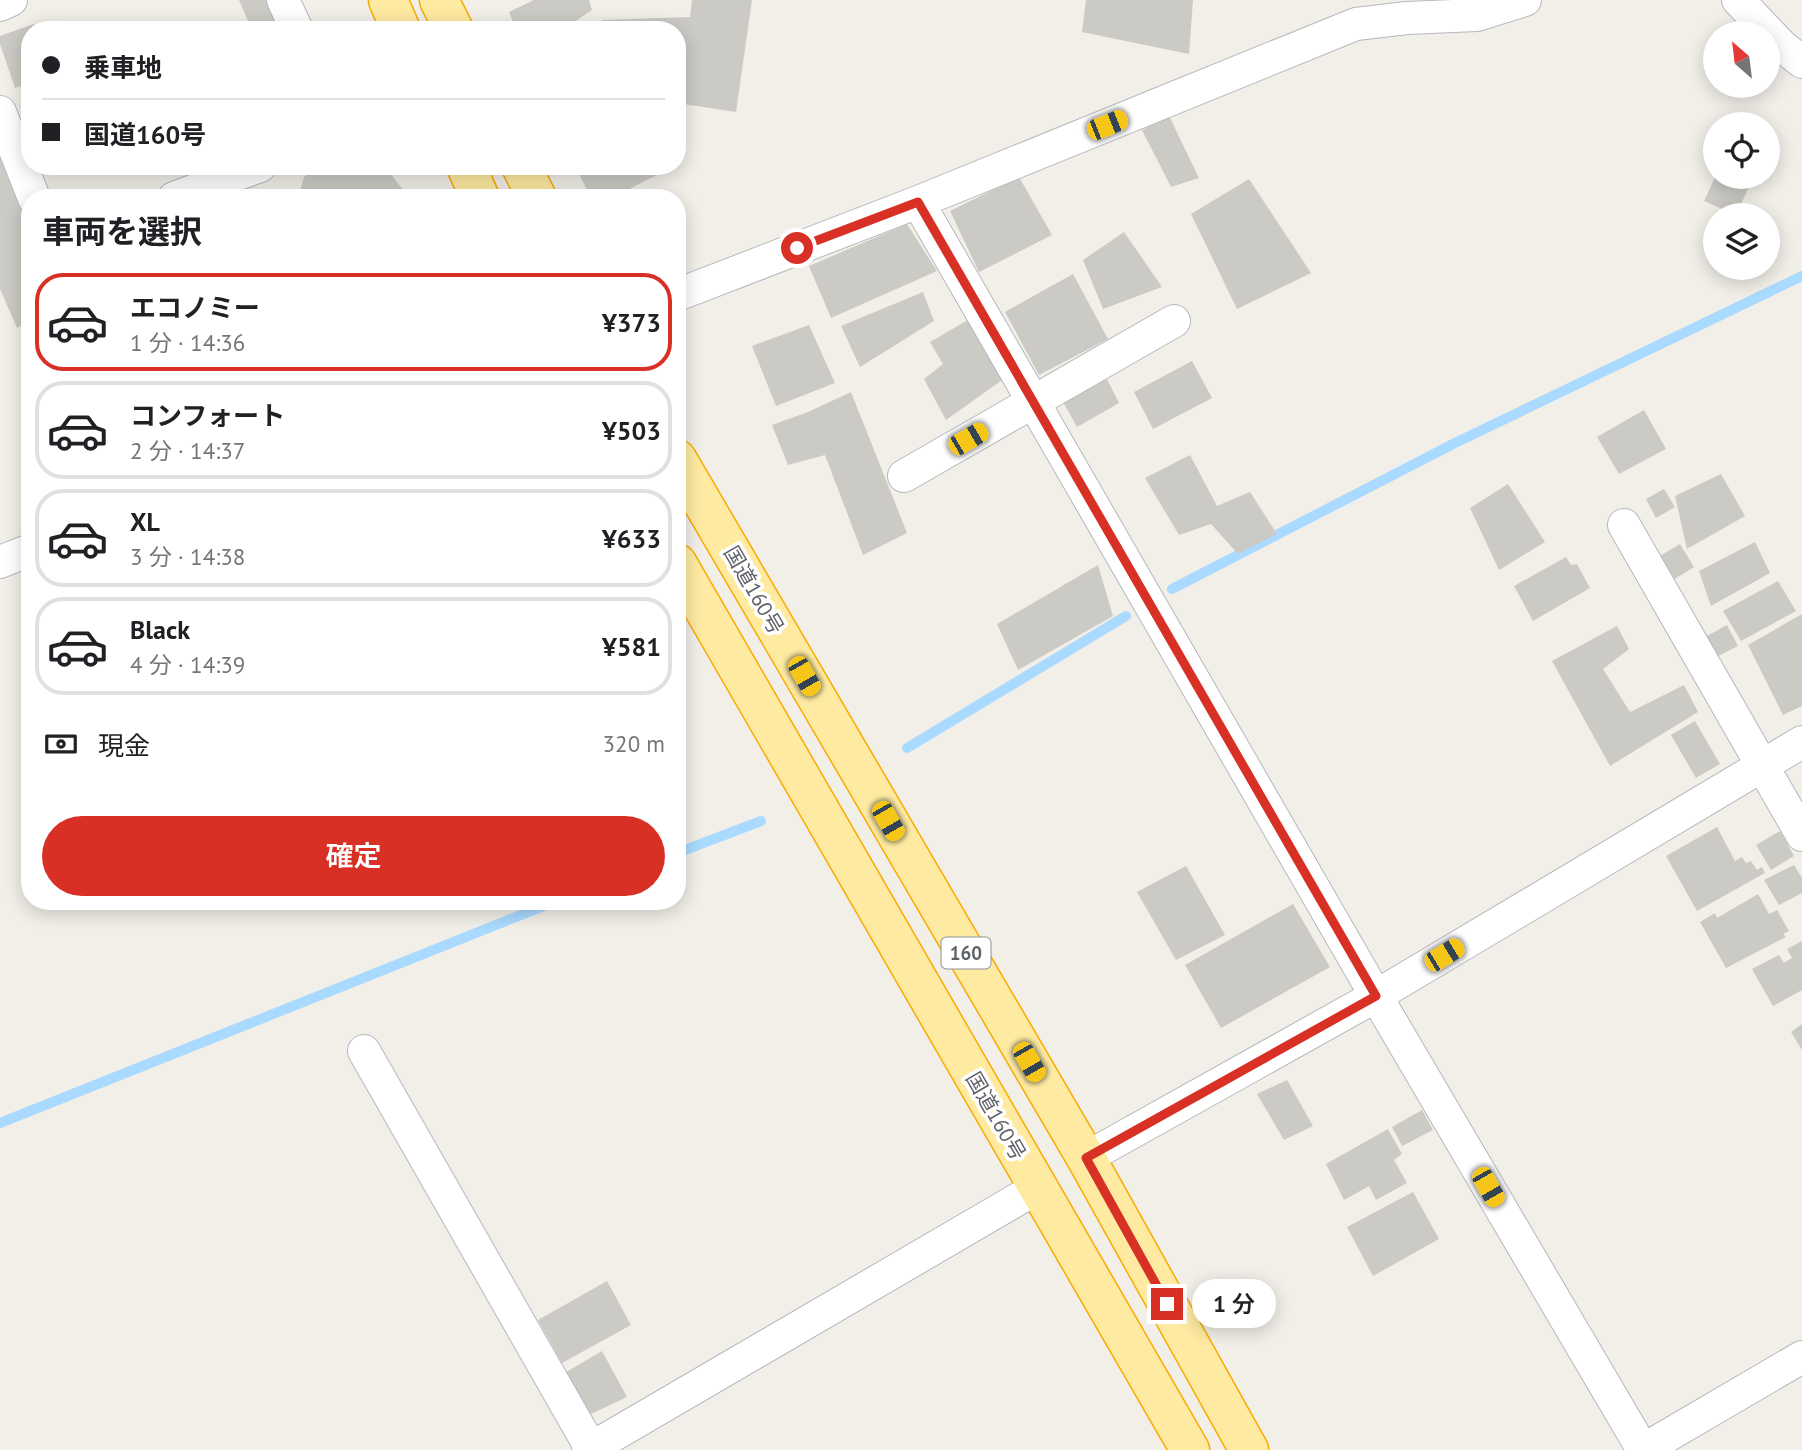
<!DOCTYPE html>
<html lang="ja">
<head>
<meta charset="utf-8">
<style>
	:root { --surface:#fff; --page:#f6f6f6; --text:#202124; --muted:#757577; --line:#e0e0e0; --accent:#d93025 }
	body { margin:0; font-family:"PT Sans","Noto Sans JP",sans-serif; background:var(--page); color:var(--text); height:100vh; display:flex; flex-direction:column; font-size:26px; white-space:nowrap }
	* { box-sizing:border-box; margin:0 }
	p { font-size:23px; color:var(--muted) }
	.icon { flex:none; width:38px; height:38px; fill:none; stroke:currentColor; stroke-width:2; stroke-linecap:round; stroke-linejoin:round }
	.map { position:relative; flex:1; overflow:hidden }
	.panel { position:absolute; left:21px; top:189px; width:665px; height:721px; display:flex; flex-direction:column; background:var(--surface); border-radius:28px; box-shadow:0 4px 18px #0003 }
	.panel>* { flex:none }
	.guide { position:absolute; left:21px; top:21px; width:665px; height:154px; border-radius:28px; box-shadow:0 4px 18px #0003; display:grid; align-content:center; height:154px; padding:0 21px; background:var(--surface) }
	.needle { width:46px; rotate:332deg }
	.controls { position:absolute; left:1703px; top:21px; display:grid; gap:14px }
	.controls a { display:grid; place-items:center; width:77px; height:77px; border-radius:50%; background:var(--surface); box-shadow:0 4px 18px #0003; font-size:35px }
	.end { position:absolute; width:32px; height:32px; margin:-16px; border:9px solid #d93025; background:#fff; box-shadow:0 0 0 4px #fff }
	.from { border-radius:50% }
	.bubble { position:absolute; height:49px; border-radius:24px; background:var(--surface); box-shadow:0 4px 18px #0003; font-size:23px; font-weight:600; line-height:49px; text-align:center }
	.car { position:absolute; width:21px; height:42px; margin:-21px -10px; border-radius:9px; box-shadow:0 0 5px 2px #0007; background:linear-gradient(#f5c518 24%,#345 0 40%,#f5c518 0 76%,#345 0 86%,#f5c518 0) }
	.guide b { display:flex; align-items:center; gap:24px; height:66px; font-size:26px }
	.guide b+b { border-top:2px solid var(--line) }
	.guide i { width:18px; height:18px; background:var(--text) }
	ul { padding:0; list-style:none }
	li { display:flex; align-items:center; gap:21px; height:98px; margin:0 14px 10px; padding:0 7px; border:4px solid var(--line); border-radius:28px }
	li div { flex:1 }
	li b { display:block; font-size:26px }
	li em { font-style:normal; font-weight:600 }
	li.current { border-color:var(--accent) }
	li>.icon { width:63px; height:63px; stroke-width:1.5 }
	h2 { padding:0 21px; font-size:32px; line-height:84px }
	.pay { display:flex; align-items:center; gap:18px; height:77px; padding:0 21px; font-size:26px }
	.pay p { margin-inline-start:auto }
	.cta { display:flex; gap:14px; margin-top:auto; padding:14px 21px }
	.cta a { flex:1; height:80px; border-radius:42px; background:var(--accent); color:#fff; font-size:28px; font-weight:600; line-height:80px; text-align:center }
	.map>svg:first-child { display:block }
</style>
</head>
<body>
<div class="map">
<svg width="1802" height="1450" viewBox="0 0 1802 1450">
	<rect width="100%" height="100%" fill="#f1efe8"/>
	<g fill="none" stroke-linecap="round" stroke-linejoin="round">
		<path stroke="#aadaff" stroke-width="10" d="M1172,589L1455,443L1802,276
			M907,748L1126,616
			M677,853L761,821
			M0,1123L556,901"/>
	</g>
	<path fill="#cccac5" d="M239,0H281L294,30H252Z
		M534,0H589L592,10L562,30H516L509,12Z
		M692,0H752L736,112L677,103V30H601L602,20L690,17Z
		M1086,0H1193L1189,54L1082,32Z
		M34,24L36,30H30V83L15,88L0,44V36Z
		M1169,116L1199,178L1171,187L1142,130Z
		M5,155L30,198V321L17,328L0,289V157Z
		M320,166H385L409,198H298L304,177Z
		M575,166H669L670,168L612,198H591Z
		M1019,177L1052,235L979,272L950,211Z
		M1715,177H1726L1749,187L1736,215L1704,201Z
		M1249,179L1311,273L1237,309L1191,214Z
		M907,224L937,271L831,318L809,266Z
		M1124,232L1162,287L1103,309L1083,260Z
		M1073,274L1108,339L1039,375L1005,312Z
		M923,292L934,321L860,367L841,326Z
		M973,317L1005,378L946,420L924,379L943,364L930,342Z
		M809,325L835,383L776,406L752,346Z
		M1192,361L1212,398L1153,429L1134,392Z
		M1107,379L1119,403L1077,427L1063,402Z
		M851,392L907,533L863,555L825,455L788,465L772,425L808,412Z
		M1644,410L1666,449L1619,474L1597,437Z
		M1190,455L1217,506L1250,492L1277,534L1238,554L1211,524L1179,535L1145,478Z
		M1721,474L1745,516L1687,549L1675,496Z
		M1508,484L1545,542L1499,570L1470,508Z
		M1664,489L1675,507L1656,518L1646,499Z
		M1755,542L1770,573L1711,606L1699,571Z
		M1680,544L1694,567L1673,580L1658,557Z
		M1566,557L1571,565L1577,564L1590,588L1533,621L1514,586Z
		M1098,565L1113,616L1018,670L997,624Z
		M1778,581L1796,611L1741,641L1723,611Z
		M1802,614V706L1783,715L1748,645Z
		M1727,625L1738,646L1716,657L1705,637Z
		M1617,626L1629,649L1603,669L1630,712L1684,685L1698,712L1610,766L1552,661Z
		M1695,721L1720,764L1696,778L1671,735Z
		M1717,827L1735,861L1742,857L1746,863L1751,861L1757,870L1762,867L1765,873L1697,911L1666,856Z
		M1780,831L1794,856L1771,870L1756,845Z
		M1794,865L1802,878V893L1779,905L1764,880Z
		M1186,866L1225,935L1176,960L1137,892Z
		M1758,894L1769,914L1777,910L1789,931L1783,934L1786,937L1726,968L1700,922L1715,913L1717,918Z
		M1293,904L1330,967L1221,1028L1185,965Z
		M1802,941V990L1773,1006L1752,969L1779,955L1784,963L1792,958L1787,949Z
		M1802,1024V1050L1791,1032Z
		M1287,1080L1313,1126L1284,1140L1257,1094Z
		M1422,1110L1433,1130L1402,1146L1392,1127Z
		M1388,1129L1402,1154L1394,1160L1407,1183L1376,1200L1369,1186L1344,1200L1326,1164Z
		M1413,1192L1439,1239L1373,1276L1347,1227Z
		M607,1281L631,1325L562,1363L538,1320Z
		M602,1351L627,1397L589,1415L566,1372Z"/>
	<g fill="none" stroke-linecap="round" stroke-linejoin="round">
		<defs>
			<path id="minor" d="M283,0L297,30
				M1738,0L1782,46L1802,62
				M0,5L11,0
				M0,112L34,198
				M174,198L260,166
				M918,202L1376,996L1643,1450L1802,1357
				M677,295L918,202L1356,24L1407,18L1477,15L1525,0
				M904,476L1174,321
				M1624,525L1802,835
				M0,562L30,550
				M364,1051L592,1450
				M1086,1158L1376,996L1802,742
				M588,1450L1037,1188"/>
			<path id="trunk" d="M388,0L401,30
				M439,0L454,30
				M466,166L480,198
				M521,166L537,198
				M677,459L1086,1158L1249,1450
				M677,563L1190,1450"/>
		</defs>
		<use href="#minor" stroke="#b5b8bc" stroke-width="34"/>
		<use href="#trunk" stroke="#f9ab00" stroke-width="41"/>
		<use href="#minor" stroke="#fff" stroke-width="32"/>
		<use href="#trunk" stroke="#feeaa1" stroke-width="38"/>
	</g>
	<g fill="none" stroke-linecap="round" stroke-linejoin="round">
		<path stroke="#d93025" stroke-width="9" d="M797,248L918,202L1376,996L1086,1158L1167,1304"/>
	</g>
	<g text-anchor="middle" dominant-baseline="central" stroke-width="7" stroke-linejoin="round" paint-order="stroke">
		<rect fill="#fff" stroke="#8f9295" stroke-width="2" x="941.5" y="937.5" width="49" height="31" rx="5"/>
		<g font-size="19" font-weight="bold" fill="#5f6368">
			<text x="966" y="953">160</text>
		</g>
		<g font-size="21" fill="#5f6368" stroke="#fff">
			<text transform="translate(754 590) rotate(60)">国道160号</text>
			<text transform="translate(996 1116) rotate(60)">国道160号</text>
		</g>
	</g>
</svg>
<div class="controls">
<a><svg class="needle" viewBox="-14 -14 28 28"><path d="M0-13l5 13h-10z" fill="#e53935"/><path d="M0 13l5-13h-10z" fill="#757577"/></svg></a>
<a><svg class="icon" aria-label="locate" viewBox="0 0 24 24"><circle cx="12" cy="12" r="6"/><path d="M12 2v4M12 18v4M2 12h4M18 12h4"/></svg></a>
<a><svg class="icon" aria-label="layers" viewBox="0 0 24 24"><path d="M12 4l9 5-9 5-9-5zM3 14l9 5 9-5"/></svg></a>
</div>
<i class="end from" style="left:797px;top:248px"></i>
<i class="end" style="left:1167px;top:1304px"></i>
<div class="bubble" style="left:1192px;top:1279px;width:84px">1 分</div>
<i class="car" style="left:1107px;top:125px;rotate:68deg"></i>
<i class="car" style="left:968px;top:439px;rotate:60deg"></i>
<i class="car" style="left:804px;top:676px;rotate:150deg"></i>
<i class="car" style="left:888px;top:821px;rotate:150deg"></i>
<i class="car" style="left:1444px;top:955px;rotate:59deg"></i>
<i class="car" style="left:1029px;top:1062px;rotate:150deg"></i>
<i class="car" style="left:1488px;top:1187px;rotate:150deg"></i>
<div class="guide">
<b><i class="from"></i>乗車地</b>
<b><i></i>国道160号</b>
</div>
<section class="panel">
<h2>車両を選択</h2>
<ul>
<li class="current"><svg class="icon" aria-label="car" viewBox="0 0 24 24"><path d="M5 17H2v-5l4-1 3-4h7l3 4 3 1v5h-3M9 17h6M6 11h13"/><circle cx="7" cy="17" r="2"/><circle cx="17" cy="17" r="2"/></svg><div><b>エコノミー</b><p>1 分 · 14:36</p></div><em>¥373</em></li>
<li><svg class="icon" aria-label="car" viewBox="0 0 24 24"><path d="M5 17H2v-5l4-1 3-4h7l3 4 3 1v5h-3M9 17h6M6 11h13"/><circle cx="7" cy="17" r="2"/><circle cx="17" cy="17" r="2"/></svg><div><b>コンフォート</b><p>2 分 · 14:37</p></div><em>¥503</em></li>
<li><svg class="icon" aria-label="car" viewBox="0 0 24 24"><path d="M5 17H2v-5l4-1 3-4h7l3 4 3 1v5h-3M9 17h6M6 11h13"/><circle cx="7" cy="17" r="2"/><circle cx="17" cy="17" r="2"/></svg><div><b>XL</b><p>3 分 · 14:38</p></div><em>¥633</em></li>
<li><svg class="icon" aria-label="car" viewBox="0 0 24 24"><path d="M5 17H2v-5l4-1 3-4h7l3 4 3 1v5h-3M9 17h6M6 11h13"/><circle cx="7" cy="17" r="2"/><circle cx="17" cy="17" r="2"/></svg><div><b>Black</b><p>4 分 · 14:39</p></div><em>¥581</em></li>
</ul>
<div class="pay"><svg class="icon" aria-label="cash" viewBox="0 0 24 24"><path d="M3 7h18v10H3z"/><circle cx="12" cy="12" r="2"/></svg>現金<p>320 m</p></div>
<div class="cta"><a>確定</a></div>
</section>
</div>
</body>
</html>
